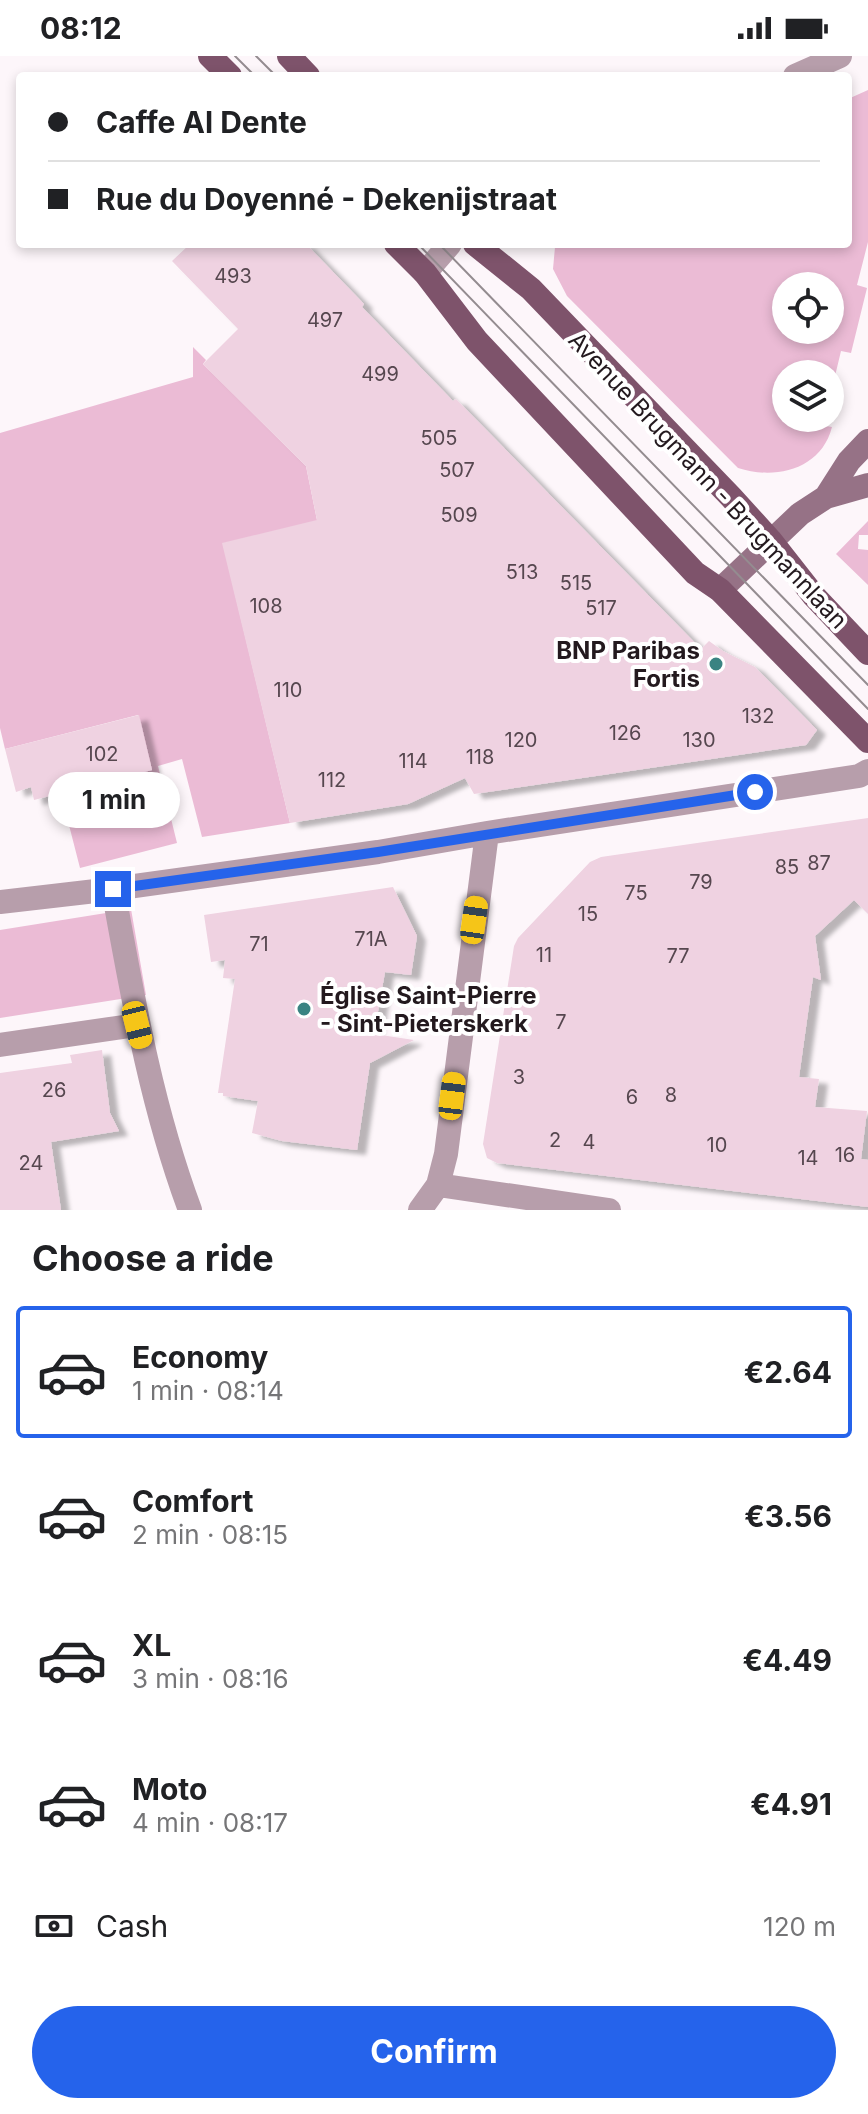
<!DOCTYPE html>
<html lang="en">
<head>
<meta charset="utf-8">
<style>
	:root { --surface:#fff; --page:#f6f6f6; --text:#202124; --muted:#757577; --line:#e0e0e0; --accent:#2563eb }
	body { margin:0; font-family:Inter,sans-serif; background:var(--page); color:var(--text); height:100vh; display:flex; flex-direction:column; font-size:30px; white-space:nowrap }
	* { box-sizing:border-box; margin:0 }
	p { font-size:26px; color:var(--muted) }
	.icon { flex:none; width:44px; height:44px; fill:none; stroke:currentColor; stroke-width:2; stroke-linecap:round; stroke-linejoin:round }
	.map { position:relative; height:1154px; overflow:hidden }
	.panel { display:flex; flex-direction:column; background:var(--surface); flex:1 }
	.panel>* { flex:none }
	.banner { position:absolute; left:16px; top:16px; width:836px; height:176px; border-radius:8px; box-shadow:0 4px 12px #0003; display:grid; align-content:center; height:176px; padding:0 32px; background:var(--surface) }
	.fabs { position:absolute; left:772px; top:216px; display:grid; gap:16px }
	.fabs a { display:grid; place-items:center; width:72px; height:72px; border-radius:50%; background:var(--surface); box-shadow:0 4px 12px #0003; font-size:40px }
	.end { position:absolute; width:36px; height:36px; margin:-18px; border:10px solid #2563eb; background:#fff; box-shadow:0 0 0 4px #fff }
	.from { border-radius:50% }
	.bubble { position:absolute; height:56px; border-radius:28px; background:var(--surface); box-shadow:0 4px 12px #0003; font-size:26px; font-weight:700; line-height:56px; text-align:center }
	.car { position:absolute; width:24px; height:48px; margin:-24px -12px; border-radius:10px; box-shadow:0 0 6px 2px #0007; background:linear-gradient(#f5c518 24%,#345 0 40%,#f5c518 0 76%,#345 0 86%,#f5c518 0) }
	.banner b { display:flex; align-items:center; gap:28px; height:76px; font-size:30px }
	.banner b+b { border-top:2px solid var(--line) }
	.banner i { width:20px; height:20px; background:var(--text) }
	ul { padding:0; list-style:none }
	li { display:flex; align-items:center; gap:24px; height:132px; margin:0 16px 12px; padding:0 16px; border:4px solid transparent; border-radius:8px }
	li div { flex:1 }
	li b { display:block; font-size:30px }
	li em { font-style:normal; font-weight:700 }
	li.on { border-color:var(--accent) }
	li>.icon { width:72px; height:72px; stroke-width:1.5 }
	h2 { padding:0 32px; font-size:36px; line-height:96px }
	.pay { display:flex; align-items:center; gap:20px; height:88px; padding:0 32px; font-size:30px }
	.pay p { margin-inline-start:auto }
	.primary-button { display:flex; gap:16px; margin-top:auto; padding:16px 32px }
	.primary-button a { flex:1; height:92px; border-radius:48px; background:var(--accent); color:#fff; font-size:32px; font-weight:700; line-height:92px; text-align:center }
	.status { display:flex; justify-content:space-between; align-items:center; height:56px; padding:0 40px; background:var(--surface); direction:ltr }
	.status svg { height:22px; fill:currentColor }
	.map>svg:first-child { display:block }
</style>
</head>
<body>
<div class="status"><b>08:12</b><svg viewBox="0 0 49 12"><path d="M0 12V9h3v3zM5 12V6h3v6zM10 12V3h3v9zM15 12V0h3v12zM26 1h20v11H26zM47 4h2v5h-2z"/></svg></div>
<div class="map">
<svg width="868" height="1154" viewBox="0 0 868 1154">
	<defs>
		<filter id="shadow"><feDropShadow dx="9" dy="5" stdDeviation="2" flood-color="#0004"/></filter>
	</defs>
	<rect width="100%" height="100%" fill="#fdf6fa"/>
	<path fill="#ebbbd5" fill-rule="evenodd" d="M868,34V186L857,229L867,232L851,297L841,295L830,341V318H786V362H828L826,370L832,371C821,414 775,424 738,412L567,240L553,213L555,191L556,188H848V43ZM786,230H830V274H786Z
		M193,291L206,304L203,308L306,410L347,612L223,488L290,767L202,781L182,703L158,710L177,787L80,812L60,734L66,736L152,714L138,659L5,693L0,672V377L193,321Z
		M868,465V479H859L858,493L868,494V529L836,498Z
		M131,853L146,939L0,962V874Z"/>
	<path fill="#efd2e1" filter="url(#shadow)" d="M190,188H306L364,248L362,251L453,345L456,343L701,593L709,585L723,595L755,611L817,674L806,689L474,738L465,722L408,748L290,767L222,487L317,464L306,410L203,308L238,273L172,205Z
		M139,659L152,714L34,744L31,731L16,736L5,693Z
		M868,762V858L854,844L815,880L821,924L813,921L799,1021L819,1023L815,1051L867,1055L861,1103L868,1104V1151L497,1107L487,1102L483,1088L514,890L518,882L590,806L601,801Z
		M393,831L417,880L411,919L385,916L374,978L414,984L370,1007L357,1094L282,1085L252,1077L258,1045L223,1040V1037H218L235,923L223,922L225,904L211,906L204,859Z
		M102,994L110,1057L119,1075L51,1086L61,1154H0V1017L72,1007L70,999Z"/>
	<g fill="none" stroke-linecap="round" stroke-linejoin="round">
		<path stroke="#b79eab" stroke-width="24" d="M795,20L840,0
			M425,217L450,188
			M113,833C133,943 151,1049 190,1154
			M0,846L113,833L378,796L487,777L859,720L868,715
			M0,989L137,969
			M438,1129L609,1154
			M420,1154L438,1129L446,1098L487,777"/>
		<path stroke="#967286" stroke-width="24" d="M826,441L849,405L868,385
			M720,534L800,458L826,441L868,429"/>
		<path stroke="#7e536b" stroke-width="24" d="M210,0L230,20
			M289,0L308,20
			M396,188L425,217L477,285L695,517L720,534L868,685
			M475,188L531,233L628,334L731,441L770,484L814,540L868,597"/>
		<path stroke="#948c90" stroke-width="2" d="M235,0L255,20
			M256,0L276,20
			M418,188L868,653
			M439,188L868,629"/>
	</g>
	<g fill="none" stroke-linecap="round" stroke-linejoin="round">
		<path stroke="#2563eb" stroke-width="10" d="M113,833L378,796L755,736"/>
	</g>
	<g fill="#3a8382" stroke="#fff" stroke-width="3">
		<circle cx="716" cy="608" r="8"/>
		<circle cx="304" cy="953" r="8"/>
	</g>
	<g text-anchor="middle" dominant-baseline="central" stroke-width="8" stroke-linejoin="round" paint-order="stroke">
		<g font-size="20" fill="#56474f">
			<text x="233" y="220">493</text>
			<text x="325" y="264">497</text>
			<text x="380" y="318">499</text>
			<text x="439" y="382">505</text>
			<text x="457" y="414">507</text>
			<text x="459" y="459">509</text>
			<text x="522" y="516">513</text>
			<text x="576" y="527">515</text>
			<text x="266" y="550">108</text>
			<text x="601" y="552">517</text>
			<text x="288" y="634">110</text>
			<text x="758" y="660">132</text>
			<text x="625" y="677">126</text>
			<text x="521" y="684">120</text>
			<text x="699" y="684">130</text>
			<text x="102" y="698">102</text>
			<text x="480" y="701">118</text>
			<text x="413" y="705">114</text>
			<text x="332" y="724">112</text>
			<text x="819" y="807">87</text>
			<text x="787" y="811">85</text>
			<text x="701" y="826">79</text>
			<text x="636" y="837">75</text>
			<text x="588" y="858">15</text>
			<text x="371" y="883">71A</text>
			<text x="259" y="888">71</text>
			<text x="544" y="899">11</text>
			<text x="678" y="900">77</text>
			<text x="561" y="966">7</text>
			<text x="519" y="1021">3</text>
			<text x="54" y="1034">26</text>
			<text x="671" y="1039">8</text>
			<text x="632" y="1041">6</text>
			<text x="555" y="1084">2</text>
			<text x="589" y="1086">4</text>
			<text x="717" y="1089">10</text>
			<text x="845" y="1099">16</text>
			<text x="808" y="1102">14</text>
			<text x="31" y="1107">24</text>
		</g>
		<g font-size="24" fill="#23191e" stroke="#fff">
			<text transform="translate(708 424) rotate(47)">Avenue Brugmann - Brugmannlaan</text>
		</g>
		<g font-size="24" font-weight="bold" fill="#23191e" stroke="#fff" text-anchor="end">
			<text x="700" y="594">BNP Paribas<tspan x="700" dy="28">Fortis</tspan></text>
			<text x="320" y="939" text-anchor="start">Église Saint-Pierre<tspan x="320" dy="28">- Sint-Pieterskerk</tspan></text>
		</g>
	</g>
</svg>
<div class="fabs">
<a><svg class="icon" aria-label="locate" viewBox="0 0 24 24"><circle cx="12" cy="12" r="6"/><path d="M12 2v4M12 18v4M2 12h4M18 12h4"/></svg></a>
<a><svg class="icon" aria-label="layers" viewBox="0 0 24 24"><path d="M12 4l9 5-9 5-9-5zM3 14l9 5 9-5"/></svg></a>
</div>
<i class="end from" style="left:755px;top:736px"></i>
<i class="end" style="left:113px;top:833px"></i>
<div class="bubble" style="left:48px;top:716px;width:132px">1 min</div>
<i class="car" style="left:474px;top:864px;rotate:8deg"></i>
<i class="car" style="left:137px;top:969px;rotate:166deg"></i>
<i class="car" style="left:452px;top:1040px;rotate:7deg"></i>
<div class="banner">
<b><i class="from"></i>Caffe Al Dente</b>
<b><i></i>Rue du Doyenné - Dekenijstraat</b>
</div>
</div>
<section class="panel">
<h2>Choose a ride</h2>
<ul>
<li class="on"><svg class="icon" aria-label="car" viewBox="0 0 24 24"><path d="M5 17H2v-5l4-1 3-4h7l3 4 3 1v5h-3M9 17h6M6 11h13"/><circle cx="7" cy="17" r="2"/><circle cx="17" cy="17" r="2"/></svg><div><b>Economy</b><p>1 min · 08:14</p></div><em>€2.64</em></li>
<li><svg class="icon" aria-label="car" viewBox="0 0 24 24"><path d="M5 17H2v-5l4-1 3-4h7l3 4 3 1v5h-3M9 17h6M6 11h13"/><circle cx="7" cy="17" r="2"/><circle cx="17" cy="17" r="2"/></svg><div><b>Comfort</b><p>2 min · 08:15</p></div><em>€3.56</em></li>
<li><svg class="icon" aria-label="car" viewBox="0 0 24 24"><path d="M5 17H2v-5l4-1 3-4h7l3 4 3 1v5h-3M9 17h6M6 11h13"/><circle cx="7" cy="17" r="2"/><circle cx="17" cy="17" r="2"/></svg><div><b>XL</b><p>3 min · 08:16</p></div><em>€4.49</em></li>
<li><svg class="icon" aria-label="car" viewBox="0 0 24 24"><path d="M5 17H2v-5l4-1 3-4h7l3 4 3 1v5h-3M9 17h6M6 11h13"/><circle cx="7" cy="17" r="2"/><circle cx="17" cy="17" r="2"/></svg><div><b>Moto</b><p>4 min · 08:17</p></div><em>€4.91</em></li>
</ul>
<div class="pay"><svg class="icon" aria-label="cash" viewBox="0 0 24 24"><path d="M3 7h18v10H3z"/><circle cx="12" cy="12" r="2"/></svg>Cash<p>120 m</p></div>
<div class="primary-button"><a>Confirm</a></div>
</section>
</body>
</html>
